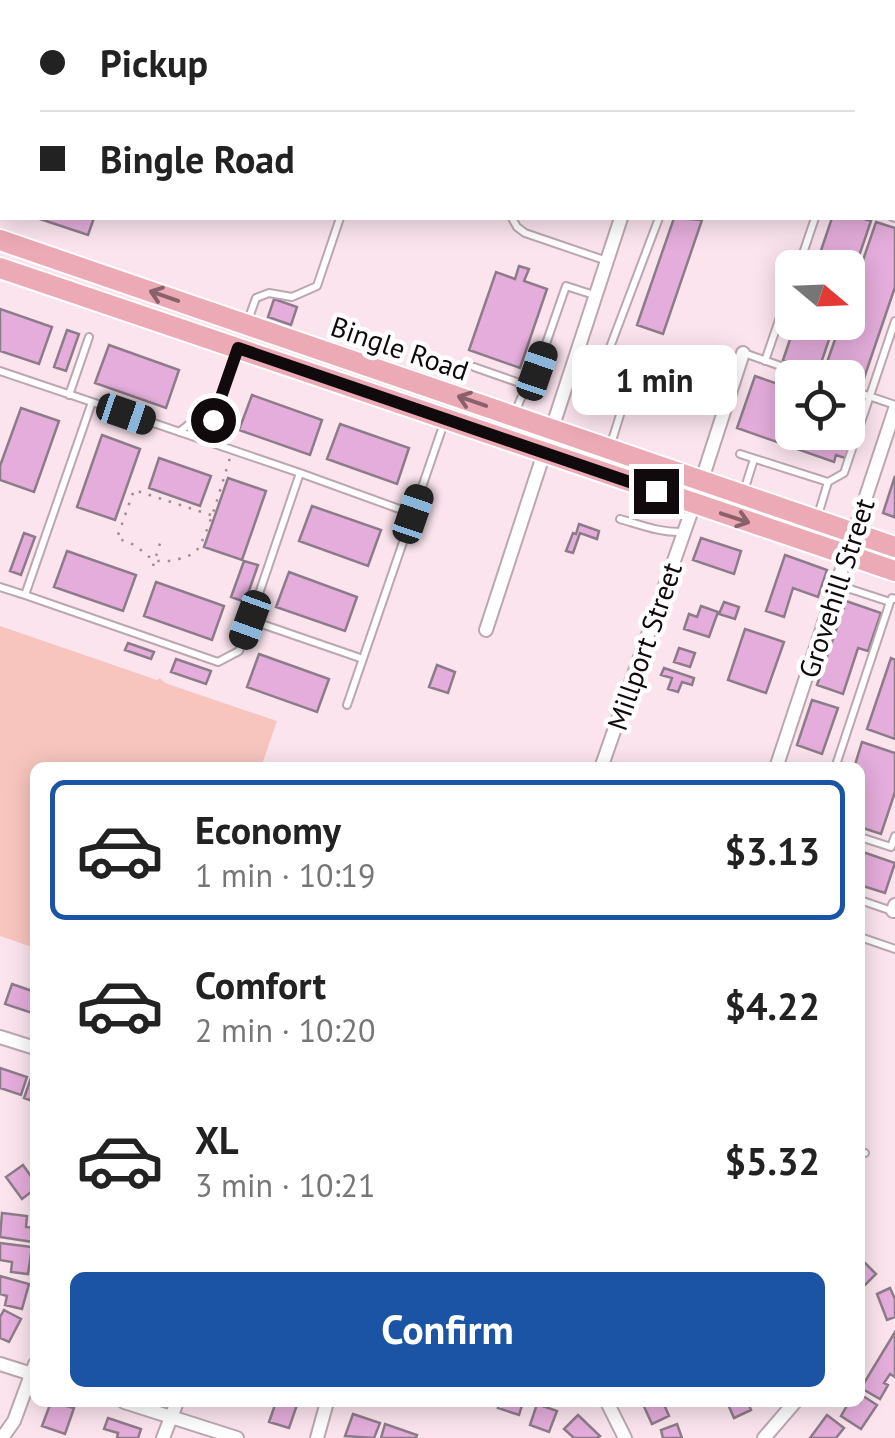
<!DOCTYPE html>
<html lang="en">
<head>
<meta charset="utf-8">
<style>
	:root { --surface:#fff; --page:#f2f2f2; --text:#222; --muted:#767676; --line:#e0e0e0; --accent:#1b53a5 }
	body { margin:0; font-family:"PT Sans",sans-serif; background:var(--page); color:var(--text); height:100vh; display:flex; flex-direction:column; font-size:38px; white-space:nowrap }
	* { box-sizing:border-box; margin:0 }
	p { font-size:32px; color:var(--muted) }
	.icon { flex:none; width:55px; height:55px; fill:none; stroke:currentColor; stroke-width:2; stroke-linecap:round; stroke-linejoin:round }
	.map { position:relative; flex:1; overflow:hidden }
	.sheet { position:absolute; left:30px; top:762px; width:835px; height:645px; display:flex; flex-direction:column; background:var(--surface); border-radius:15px; box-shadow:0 5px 25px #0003 }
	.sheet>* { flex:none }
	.top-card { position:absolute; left:0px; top:0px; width:895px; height:220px; box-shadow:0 5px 25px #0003; display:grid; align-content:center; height:220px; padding:0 40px; background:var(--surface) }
	.needle { width:65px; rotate:109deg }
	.controls { position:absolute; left:775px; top:250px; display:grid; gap:20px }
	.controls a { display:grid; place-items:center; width:90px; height:90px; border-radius:15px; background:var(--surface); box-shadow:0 5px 25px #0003; font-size:50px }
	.end { position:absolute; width:45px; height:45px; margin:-22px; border:12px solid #110a0d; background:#fff; box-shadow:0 0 0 5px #fff }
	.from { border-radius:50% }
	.bubble { position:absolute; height:70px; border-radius:15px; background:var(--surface); box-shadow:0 5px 25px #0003; font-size:32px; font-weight:600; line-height:70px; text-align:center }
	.car { position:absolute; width:30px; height:60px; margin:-30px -15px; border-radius:12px; box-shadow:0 0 8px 2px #0007; background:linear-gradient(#222 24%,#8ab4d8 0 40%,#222 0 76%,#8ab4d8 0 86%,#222 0) }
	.top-card b { display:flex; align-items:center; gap:35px; height:95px; font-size:38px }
	.top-card b+b { border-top:2px solid var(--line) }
	.top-card i { width:25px; height:25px; background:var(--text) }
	ul { padding:18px 0 0; list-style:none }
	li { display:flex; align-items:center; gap:30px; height:140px; margin:0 20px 15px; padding:0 20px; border:5px solid transparent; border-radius:15px }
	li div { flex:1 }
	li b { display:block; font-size:38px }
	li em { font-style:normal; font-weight:600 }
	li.current { border-color:var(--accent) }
	li>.icon { width:90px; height:90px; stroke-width:1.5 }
	.cta { display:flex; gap:20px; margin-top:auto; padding:20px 40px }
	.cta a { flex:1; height:115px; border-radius:15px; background:var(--accent); color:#fff; font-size:40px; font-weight:600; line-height:115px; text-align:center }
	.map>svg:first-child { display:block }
</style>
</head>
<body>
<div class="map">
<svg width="895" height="1438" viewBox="0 0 895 1438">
	<rect width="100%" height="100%" fill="#fbe4ee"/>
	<path fill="#f7c5be" d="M0,626L157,680L160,678L165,683L277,721L261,767L35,768V948L0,936Z"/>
	<path fill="#e4addb" stroke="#8c7c89" stroke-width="2.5" d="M892,32H895V143L892,142Z
		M37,218H94L88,235Z
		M674,218L702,220L663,334L637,325Z
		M832,218H861L871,221L848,288V268H815Z
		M876,222L895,228V287L861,387L848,382V378H833L823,374L841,322H848V304Z
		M519,266L529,269L524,281L547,289L520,368L469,350L496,272L515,279Z
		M274,299L297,307L291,325L268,317Z
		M0,309L52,327L39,364L0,351Z
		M796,322H835L818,372L783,360Z
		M67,330L79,334L66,371L54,367Z
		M109,345L179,370L166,408L95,383Z
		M619,355L640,363L629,396L608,389Z
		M755,376L792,389V432H848V429L857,432L848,459L836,455L834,462L737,428Z
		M252,395L322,420L310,455L239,430Z
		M21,408L59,421L34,492L0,480V466Z
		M340,424L409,448L397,484L327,459Z
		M102,435L140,449L115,520L77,507Z
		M159,458L211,476L200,506L149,488Z
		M895,476V513L894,517L883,513Z
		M228,478L266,491L242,560L204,547Z
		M312,506L381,530L368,566L299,541Z
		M579,524L599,531L597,539L580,533L573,553L566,551L573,533L576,534Z
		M24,533L35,537L21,575L10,571Z
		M701,538L741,551L734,574L693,560Z
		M67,551L136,575L123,611L54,587Z
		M785,555L827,570L818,597L793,588L784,617L766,611Z
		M244,561L258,565L245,602L231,597Z
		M289,572L357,597L345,631L276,607Z
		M156,582L224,606L212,640L144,616Z
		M846,601L881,613L868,651L858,648L843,694L817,685Z
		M724,602L739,607L735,619L719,614Z
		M701,606L718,612L709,637L684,629L689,614L697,617Z
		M745,629L784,642L766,693L728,680Z
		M128,643L154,652L151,659L125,650Z
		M679,648L695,653L690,667L674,662Z
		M259,654L329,679L317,712L247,687Z
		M891,658L895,660V739L867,729Z
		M176,659L211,671L206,684L171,672Z
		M437,665L455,672L448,693L429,687Z
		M664,668L694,678L692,685L682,682L678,692L668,689L672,678L661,675Z
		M812,700L838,708L822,754L797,745Z
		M862,742L895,753V792L881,834L860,827V768H854Z
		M860,851L895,863L885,893L860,885Z
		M12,984L35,992V1004L32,1013L5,1004Z
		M0,1068L27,1077L21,1095L0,1088Z
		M31,1078L35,1079V1102L24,1098Z
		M23,1165L35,1182V1189L22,1199L6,1177Z
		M2,1213L27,1216L26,1227L35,1228L33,1242L0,1237Z
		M0,1243L32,1247L28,1274L11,1272L12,1262L0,1260Z
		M860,1258L876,1274L862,1288L860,1286Z
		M0,1276L29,1284L22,1309L5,1305L7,1296L0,1294Z
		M890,1288L895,1299V1317L887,1320L877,1294Z
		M4,1310L21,1319L9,1342L0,1338V1317Z
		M895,1332V1377L890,1374L884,1383L888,1385L880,1399L861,1388Z
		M860,1394L877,1405L861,1429L841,1416L849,1402H860Z
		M51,1402L74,1408L65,1434L42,1426Z
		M276,1402H298L289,1428L269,1422Z
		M499,1402H523L519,1415L498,1408Z
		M642,1402H663L669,1416L652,1424Z
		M727,1402H748L751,1410L734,1418Z
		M537,1404L557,1411L549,1432L530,1425Z
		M353,1414L380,1423L374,1438L345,1436Z
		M578,1415L600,1436L597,1438H574L564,1429Z
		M827,1415L844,1428L836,1438H810Z
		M108,1418L141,1429L138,1438H117L118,1433L104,1429Z
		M385,1424L417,1435L416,1438H381Z
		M677,1424L682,1438H663L661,1430Z"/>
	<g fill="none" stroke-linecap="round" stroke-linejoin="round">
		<defs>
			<path id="service" d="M187,2V0
				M279,2L280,0
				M892,217L895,218
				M512,218L517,227L525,233L607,261
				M798,268L815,218
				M247,323L256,298L269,293L292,297L317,286L340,218
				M744,353L814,378
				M765,361L792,282
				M574,363L601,371L659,218
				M474,367L531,387
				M0,371L92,402
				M601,371L595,391L624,402L610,447
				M848,389L895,405
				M69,395L89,337
				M515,413L521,398L531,387L566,286L594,295
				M179,432L219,401
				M206,441L236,354
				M740,454L828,482
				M744,491L754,459
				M818,515L828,482L844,473L895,321
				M620,519C641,525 661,533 683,532
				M838,585L890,602
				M0,587L25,595
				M250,620L239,651L218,662L25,595L92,402L300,473
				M363,659L250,620L300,473L413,514
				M347,705L444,423
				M835,768L890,602L892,598L895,599
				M860,837L891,847L895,836
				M860,900L892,911
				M860,937L895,949
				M860,1152L865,1153"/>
			<path id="minor" d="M693,2L694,0
				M486,630L621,218
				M601,768L694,504L743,353
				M776,768L895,409
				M893,911L895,905
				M0,1037L35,1048
				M0,1364L35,1375
				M124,1402L237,1438
				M607,1402L625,1438
				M2,1438L14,1421L35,1364
				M163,1438L177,1402
				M317,1438L327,1402
				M764,1438L795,1402"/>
			<path id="primary" d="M0,240L895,547
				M0,268L895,571"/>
		</defs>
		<use href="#service" stroke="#bca7b0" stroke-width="10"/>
		<use href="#minor" stroke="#bca7b0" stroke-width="16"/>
		<use href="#primary" stroke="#fff" stroke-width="24"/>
		<path stroke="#9e8d94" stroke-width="2.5" stroke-dasharray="2.5 8" stroke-linecap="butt" d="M211,515L134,490L117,538C122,540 127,542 132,544C142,549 148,559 159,561C170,562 190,558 197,550C209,533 223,479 230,458
			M153,566L161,540"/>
		<use href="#service" stroke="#fff" stroke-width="6"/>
		<use href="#minor" stroke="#fff" stroke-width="12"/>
		<use href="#primary" stroke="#eca9b6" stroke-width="20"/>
	</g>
	<defs><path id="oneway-shaft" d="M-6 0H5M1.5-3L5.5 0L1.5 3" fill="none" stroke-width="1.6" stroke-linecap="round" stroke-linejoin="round" transform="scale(2.5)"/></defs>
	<g stroke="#89616a">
		<use href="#oneway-shaft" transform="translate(164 296) rotate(-161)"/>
		<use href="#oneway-shaft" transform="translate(472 401) rotate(-161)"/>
		<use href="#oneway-shaft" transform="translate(735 518) rotate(18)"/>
	</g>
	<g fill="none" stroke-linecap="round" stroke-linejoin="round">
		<path stroke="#110a0d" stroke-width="12" d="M213,420L238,348L656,491"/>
	</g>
	<g text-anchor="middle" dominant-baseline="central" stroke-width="9" stroke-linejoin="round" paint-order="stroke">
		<g font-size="28" fill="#110a0d" stroke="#fff">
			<text transform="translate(400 348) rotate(19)">Bingle Road</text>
			<text transform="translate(836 588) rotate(-72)">Grovehill Street</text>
			<text transform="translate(644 646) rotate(-71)">Millport Street</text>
		</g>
	</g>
</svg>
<div class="controls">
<a><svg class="needle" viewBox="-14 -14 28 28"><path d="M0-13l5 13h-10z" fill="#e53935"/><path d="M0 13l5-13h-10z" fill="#767676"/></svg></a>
<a><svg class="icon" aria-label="locate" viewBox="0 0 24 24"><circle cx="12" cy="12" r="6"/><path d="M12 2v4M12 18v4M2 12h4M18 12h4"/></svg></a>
</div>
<i class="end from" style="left:213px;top:420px"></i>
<i class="end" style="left:656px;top:491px"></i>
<div class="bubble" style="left:572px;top:345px;width:165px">1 min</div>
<i class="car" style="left:537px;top:371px;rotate:19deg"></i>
<i class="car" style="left:126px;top:414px;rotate:109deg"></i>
<i class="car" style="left:413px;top:514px;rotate:19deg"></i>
<i class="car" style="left:250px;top:620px;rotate:200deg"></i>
<div class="top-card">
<b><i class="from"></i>Pickup</b>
<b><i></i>Bingle Road</b>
</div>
<section class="sheet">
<ul>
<li class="current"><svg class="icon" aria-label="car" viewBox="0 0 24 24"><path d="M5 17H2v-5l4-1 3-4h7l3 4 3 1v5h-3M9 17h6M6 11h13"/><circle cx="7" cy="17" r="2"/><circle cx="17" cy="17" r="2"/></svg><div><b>Economy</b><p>1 min · 10:19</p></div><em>$3.13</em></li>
<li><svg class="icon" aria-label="car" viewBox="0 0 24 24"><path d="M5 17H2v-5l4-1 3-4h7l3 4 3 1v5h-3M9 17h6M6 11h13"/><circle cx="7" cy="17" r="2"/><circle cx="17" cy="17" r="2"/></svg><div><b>Comfort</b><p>2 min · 10:20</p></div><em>$4.22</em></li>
<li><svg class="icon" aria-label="car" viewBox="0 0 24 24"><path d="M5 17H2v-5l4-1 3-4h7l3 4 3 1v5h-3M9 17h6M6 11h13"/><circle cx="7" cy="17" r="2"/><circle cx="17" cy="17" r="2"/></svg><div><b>XL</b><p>3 min · 10:21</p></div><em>$5.32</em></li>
</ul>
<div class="cta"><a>Confirm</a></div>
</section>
</div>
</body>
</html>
